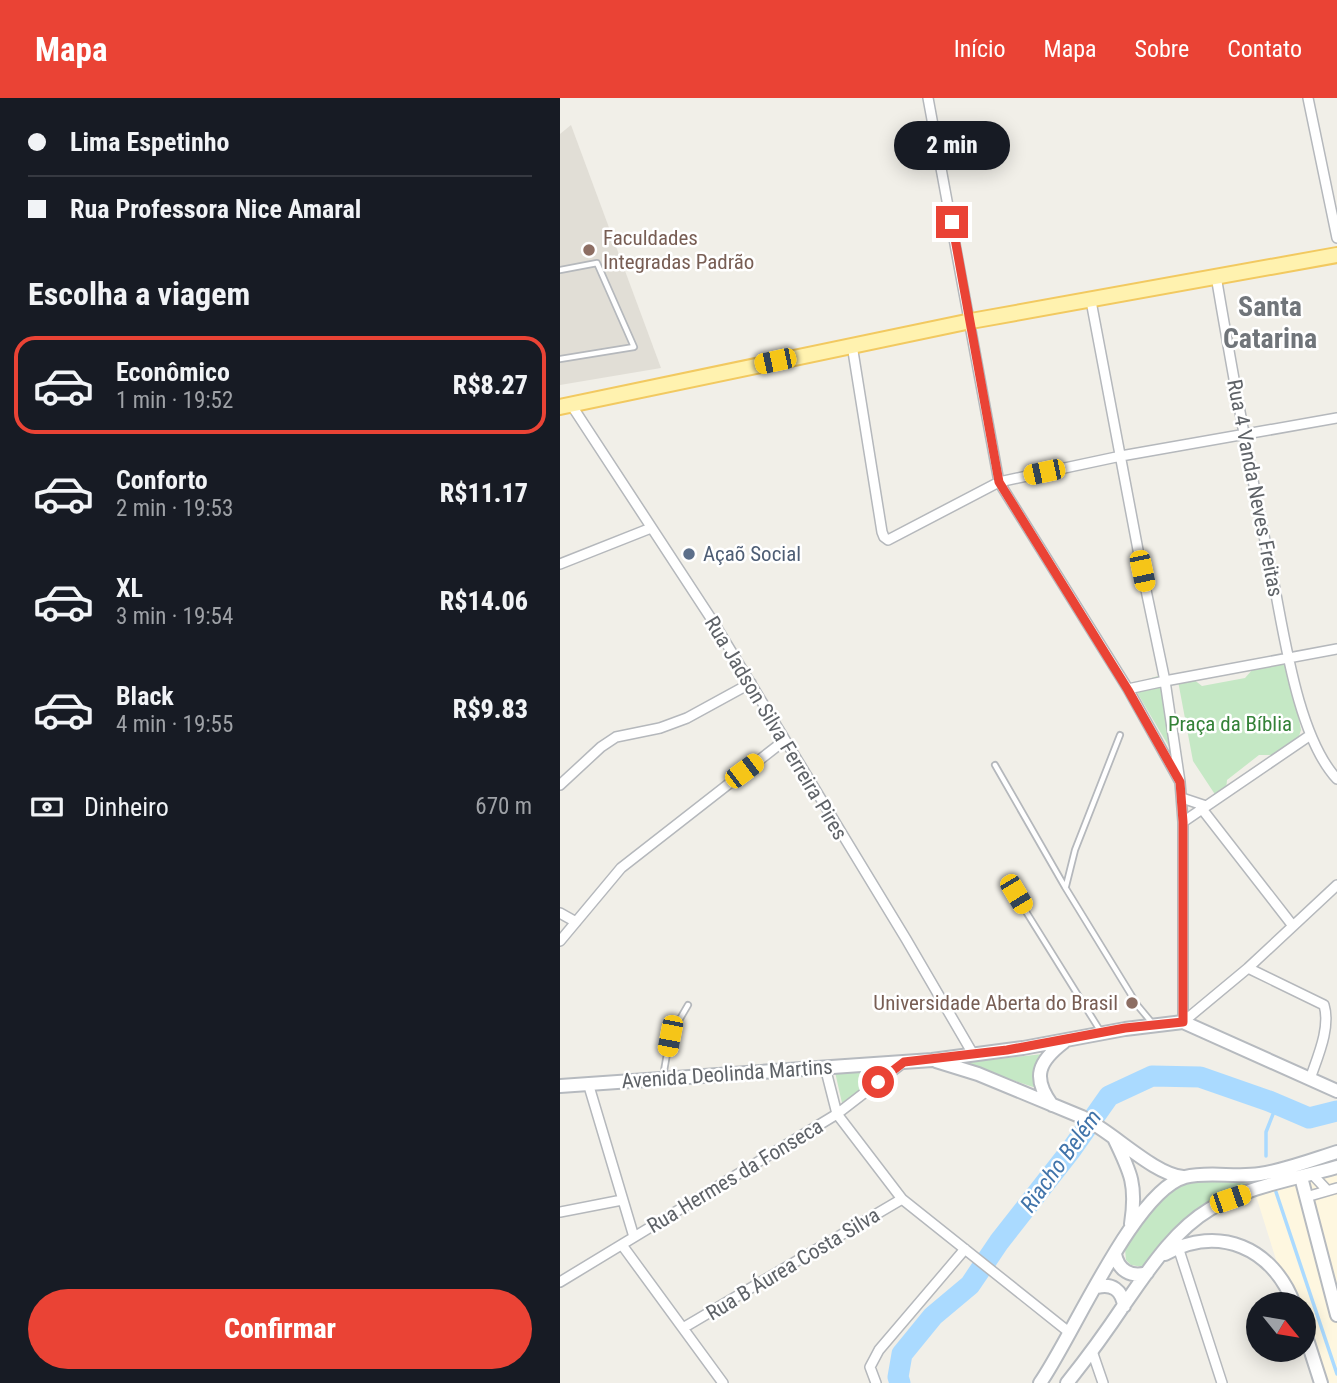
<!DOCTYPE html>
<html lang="pt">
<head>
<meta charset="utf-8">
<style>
	:root { --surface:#171b24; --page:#242831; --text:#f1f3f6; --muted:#9ea1a6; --line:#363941; --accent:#ea4335 }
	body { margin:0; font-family:"Roboto Condensed",sans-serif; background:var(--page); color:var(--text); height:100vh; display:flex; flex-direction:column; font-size:26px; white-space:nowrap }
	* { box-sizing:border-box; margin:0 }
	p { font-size:23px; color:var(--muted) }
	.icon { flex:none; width:38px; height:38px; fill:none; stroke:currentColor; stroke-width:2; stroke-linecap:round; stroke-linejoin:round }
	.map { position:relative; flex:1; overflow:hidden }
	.panel { display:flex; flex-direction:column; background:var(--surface); width:560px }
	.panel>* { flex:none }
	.guide { display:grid; align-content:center; height:154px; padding:0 28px; background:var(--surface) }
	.needle { width:46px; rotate:120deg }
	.fabs { position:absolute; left:686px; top:1194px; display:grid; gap:14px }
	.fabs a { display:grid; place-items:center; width:70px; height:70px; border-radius:50%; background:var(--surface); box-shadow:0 4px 18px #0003; font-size:35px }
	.end { position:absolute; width:32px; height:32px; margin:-16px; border:9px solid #ea4335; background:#fff; box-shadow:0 0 0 4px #fff }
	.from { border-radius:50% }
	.bubble { position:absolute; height:49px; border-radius:24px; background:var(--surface); box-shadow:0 4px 18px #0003; font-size:23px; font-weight:800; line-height:49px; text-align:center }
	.car { position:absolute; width:21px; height:42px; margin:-21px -10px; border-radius:9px; box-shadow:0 0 5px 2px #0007; background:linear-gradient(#f5c518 24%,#345 0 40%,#f5c518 0 76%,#345 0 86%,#f5c518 0) }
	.guide b { display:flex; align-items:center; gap:24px; height:66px; font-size:26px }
	.guide b+b { border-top:2px solid var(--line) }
	.guide i { width:18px; height:18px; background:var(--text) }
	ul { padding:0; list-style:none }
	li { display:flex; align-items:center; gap:21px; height:98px; margin:0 14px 10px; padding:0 14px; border:4px solid transparent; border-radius:21px }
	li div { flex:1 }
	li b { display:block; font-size:26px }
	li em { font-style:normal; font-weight:800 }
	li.on { border-color:var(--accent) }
	li>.icon { width:63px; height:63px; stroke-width:1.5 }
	h2 { padding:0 28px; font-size:32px; line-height:84px }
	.pay { display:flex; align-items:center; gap:18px; height:77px; padding:0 28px; font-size:26px }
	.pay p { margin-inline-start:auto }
	.action { display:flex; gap:14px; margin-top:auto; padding:14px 28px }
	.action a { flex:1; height:80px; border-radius:42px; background:var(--accent); color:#fff; font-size:28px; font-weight:800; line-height:80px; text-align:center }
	header { display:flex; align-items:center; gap:42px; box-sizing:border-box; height:98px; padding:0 35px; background:var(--accent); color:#fff }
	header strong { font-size:33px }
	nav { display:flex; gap:38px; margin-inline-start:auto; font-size:24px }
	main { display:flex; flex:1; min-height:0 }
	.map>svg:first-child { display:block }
</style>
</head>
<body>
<header>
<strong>Mapa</strong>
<nav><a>Início</a><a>Mapa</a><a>Sobre</a><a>Contato</a></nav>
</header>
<main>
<section class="panel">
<div class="guide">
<b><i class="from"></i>Lima Espetinho</b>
<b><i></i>Rua Professora Nice Amaral</b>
</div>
<h2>Escolha a viagem</h2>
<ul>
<li class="on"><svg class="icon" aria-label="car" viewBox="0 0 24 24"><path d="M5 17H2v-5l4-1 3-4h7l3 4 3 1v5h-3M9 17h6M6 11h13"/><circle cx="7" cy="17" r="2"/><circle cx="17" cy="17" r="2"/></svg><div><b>Econômico</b><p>1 min · 19:52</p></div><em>R$8.27</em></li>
<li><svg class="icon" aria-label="car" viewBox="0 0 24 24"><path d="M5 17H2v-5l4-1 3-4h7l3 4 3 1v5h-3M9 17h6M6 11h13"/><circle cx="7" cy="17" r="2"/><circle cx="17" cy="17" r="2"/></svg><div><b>Conforto</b><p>2 min · 19:53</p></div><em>R$11.17</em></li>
<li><svg class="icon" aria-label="car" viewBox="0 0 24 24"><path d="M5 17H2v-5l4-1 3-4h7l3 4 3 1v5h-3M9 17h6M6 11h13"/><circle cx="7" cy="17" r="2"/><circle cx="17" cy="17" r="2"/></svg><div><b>XL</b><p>3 min · 19:54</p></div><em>R$14.06</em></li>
<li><svg class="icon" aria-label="car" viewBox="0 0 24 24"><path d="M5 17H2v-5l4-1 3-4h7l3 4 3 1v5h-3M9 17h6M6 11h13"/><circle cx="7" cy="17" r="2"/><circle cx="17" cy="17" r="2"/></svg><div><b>Black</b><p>4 min · 19:55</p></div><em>R$9.83</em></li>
</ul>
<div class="pay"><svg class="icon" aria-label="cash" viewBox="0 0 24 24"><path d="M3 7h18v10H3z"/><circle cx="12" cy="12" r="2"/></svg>Dinheiro<p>670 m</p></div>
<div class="action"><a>Confirmar</a></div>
</section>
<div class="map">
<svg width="777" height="1285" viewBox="0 0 777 1285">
	<rect width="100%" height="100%" fill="#f1efe8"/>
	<path fill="#fef7e0" d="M777,1055V1285H755L744,1249V1206H730L691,1082Z"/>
	<path fill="#e1ded6" d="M11,27L101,270L0,287V36Z"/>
	<path fill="#c5e8c5" d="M728,565L741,632L739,638L713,657H699L667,682L666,692L656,698L633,663L618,583L633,581L642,588L685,580L693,571Z
		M601,577L621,669L572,586Z
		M483,956L475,978L476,990L402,965Z
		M333,969L282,1005L275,974Z
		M747,1069L749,1073L664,1099L583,1169L571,1167L566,1162L565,1151L594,1110L606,1097L625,1083Z"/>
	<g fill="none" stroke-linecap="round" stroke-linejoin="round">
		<path stroke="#aadaff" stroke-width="3.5" d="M706,1058V1034L717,1006
			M716,1094L777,1276"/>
		<path stroke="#aadaff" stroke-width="21" d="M340,1285L338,1279L342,1256L373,1218L410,1187L439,1144L511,1052L549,998L592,978L640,979L709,1003L749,1020L777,1013"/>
		<defs>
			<path id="service" d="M0,172L37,165L74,249L0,261
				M435,667L505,789L578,908L593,926
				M506,788L515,752L560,637
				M455,796L541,934
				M103,979L110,938L128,907"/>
			<path id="minor" d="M368,0L439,384L568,591L620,684
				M748,0L777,140
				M656,178C673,278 691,377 712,476C724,534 737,638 777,681
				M531,203L582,473L605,583L620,684L623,724V924
				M292,247L322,434L324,439L328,442L439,384L561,358L777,320
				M12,308L154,525L346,841L413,956
				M0,466L91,430
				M568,591L605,583L777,551
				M0,687L41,649L56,639L100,630L127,620L191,585
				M622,700L646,708
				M642,711L733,828
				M623,724L749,638
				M0,815L16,824
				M0,843L61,770L225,642
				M688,870L764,907C771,930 757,960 750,981
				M623,924L688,870L777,787
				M265,969L277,1016L342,1101L510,1235
				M28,985L74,1139
				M752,1076L767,1092
				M746,1099L777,1090
				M0,1114L62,1102
				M62,1147L163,1285
				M618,1149L662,1285
				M0,1184L277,1016L343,965
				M123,1230L342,1101
				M532,1253L543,1285
				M316,1285L310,1269L319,1252L405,1151"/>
			<path id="secondary" d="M376,963L418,976L522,1019C553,1034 593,1076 623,1079
				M0,988L372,962L463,950L565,931L623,924L777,993
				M492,1007C471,979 479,963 504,944
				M554,1040C571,1075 577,1087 571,1126
				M741,1079L777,1217
				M555,1156C558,1172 571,1180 587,1175
				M605,1156C659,1126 713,1150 734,1206
				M537,1189C552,1185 562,1192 564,1208
				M744,1232L761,1285
				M480,1285C513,1238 574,1093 625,1079C650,1073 675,1080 700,1076C726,1072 752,1062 777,1054
				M507,1285C527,1260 546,1234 564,1207C588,1173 613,1133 650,1111C688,1088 735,1081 777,1069"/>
			<path id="primary" d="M0,309L411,223L777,157"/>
		</defs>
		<use href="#service" stroke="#b5b8bc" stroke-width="8"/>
		<use href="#minor" stroke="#b5b8bc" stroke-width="12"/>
		<use href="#secondary" stroke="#b6babf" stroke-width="16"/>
		<use href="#primary" stroke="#f2c960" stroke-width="18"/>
		<use href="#service" stroke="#fff" stroke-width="4.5"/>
		<use href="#minor" stroke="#fff" stroke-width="9"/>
		<use href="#secondary" stroke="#fff" stroke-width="12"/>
		<use href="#primary" stroke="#fff2af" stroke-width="14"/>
	</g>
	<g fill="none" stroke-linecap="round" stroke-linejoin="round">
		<path stroke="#ea4335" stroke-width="9" d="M318,984L344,964L447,952L565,930L623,924V724L620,684L568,592L439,384L392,124"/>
	</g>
	<g fill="#8d6e63" stroke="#fff" stroke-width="2.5">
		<circle cx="29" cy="152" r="7"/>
		<circle cx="572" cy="905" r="7"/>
	</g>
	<circle fill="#5c6f8a" stroke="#fff" stroke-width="2.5" cx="129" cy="456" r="7"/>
	<g text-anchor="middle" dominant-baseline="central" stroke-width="5" stroke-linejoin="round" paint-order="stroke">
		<g font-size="21" fill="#785e54" stroke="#fff" text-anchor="start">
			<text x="43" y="140">Faculdades<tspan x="43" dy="24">Integradas Padrão</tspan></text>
			<text x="558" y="905" text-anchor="end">Universidade Aberta do Brasil</text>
		</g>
		<g font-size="21" fill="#5f6368" stroke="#fff">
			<text transform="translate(695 390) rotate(79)">Rua 4 Vanda Neves Freitas</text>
			<text transform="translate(216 630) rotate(59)">Rua Jadson Silva Ferreira Pires</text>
			<text transform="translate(167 976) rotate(-4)">Avenida Deolinda Martins</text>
			<text transform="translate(175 1078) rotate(-31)">Rua Hermes da Fonseca</text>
			<text transform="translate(233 1166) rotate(-31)">Rua B Áurea Costa Silva</text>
		</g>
		<g font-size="21" fill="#4e5e75" stroke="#fff" text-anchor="start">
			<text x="143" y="456">Açaõ Social</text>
		</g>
		<g font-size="21" fill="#348238" stroke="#fff">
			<text x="670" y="626">Praça da Bíblia</text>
		</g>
		<g font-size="23" font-style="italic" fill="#4174aa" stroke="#fff">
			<text transform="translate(501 1063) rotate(-54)">Riacho Belém</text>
		</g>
		<g font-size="28" font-weight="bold" fill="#70757a" stroke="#fff">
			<text x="710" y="208">Santa<tspan x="710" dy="32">Catarina</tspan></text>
		</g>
	</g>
</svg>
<div class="fabs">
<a><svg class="needle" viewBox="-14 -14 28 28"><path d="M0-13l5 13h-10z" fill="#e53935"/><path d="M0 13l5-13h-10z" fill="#9ea1a6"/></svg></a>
</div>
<i class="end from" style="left:318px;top:984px"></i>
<i class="end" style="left:392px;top:124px"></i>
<div class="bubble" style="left:334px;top:23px;width:116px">2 min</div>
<i class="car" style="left:215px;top:263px;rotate:258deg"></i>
<i class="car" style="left:484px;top:374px;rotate:258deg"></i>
<i class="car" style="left:582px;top:473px;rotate:168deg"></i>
<i class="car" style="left:184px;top:673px;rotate:53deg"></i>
<i class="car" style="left:456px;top:796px;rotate:149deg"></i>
<i class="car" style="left:110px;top:938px;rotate:191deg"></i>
<i class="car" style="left:670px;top:1101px;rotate:71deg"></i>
</div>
</main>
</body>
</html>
